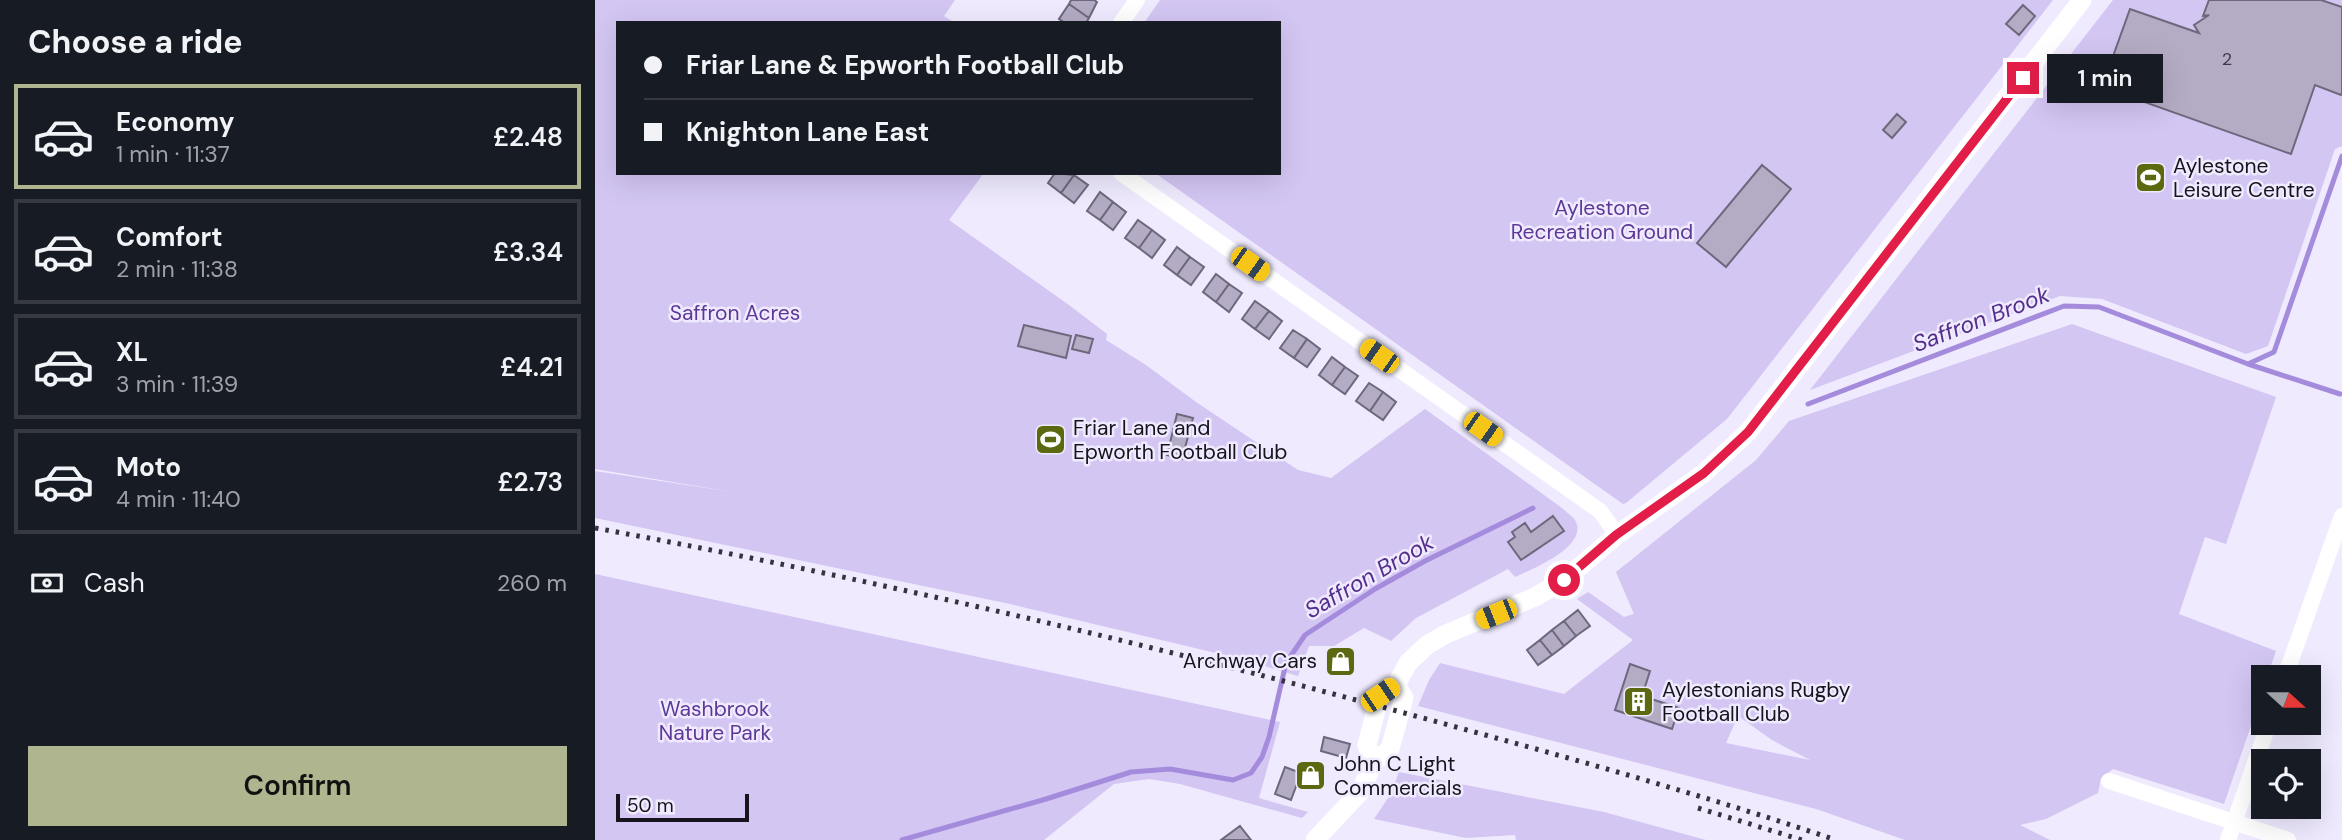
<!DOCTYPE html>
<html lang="en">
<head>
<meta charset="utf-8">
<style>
	:root { --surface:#171b24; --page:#20242c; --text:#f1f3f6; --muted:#9ea1a6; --line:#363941; --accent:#aeb58f }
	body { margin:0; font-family:"DM Sans",sans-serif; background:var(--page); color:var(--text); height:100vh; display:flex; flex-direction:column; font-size:26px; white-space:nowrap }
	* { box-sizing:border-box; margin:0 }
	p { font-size:23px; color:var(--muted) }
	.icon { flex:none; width:38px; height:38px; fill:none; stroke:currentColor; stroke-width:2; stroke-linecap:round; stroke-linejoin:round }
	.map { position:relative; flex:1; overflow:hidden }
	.side { display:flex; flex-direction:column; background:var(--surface); width:595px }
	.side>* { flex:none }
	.banner { position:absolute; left:21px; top:21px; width:665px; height:154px; border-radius:0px; box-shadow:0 7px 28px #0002; display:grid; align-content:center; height:154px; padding:0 28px; background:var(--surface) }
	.needle { width:46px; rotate:111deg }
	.buttons { position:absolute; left:1656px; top:665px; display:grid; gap:14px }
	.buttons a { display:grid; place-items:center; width:70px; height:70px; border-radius:0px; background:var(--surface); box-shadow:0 7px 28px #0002; font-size:35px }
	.scale { position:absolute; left:21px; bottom:18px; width:133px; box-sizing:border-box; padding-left:7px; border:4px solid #16131c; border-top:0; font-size:19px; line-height:24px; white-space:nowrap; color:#16131c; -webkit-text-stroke:5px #efeafe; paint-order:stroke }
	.end { position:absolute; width:32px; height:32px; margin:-16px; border:9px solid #e11d48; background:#fff; box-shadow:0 0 0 4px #fff }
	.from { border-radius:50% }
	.bubble { position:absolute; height:49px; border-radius:0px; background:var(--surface); box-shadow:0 7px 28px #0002; font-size:23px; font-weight:600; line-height:49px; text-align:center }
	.car { position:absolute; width:21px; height:42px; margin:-21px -10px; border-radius:9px; box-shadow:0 0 5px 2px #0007; background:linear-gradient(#f5c518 24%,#345 0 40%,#f5c518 0 76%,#345 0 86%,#f5c518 0) }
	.banner b { display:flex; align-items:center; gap:24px; height:66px; font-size:26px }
	.banner b+b { border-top:2px solid var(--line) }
	.banner i { width:18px; height:18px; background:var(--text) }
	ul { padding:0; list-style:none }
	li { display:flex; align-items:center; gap:21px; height:105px; margin:0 14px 10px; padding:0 14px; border:4px solid var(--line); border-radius:0px }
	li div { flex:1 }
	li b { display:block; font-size:26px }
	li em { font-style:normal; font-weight:600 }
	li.on { border-color:var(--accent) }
	li>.icon { width:63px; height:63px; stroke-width:1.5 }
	h2 { padding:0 28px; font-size:32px; line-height:84px }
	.pay { display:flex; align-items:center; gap:18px; height:77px; padding:0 28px; font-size:26px }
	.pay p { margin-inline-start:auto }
	.primary-button { display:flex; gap:14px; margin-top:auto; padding:14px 28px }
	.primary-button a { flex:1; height:80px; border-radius:0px; background:var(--accent); color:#111; font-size:28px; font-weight:600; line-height:80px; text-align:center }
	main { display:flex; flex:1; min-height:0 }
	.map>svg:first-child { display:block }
</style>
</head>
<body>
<main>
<section class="side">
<h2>Choose a ride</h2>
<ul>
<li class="on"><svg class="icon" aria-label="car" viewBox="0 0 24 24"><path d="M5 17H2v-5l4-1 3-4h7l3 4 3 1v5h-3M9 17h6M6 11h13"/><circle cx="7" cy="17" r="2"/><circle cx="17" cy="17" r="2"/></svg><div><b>Economy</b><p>1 min · 11:37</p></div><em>£2.48</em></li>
<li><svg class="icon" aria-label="car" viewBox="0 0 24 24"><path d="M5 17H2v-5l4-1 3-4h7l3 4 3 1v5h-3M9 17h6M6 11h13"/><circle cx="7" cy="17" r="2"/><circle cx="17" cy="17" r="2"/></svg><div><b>Comfort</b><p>2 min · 11:38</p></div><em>£3.34</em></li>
<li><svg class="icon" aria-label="car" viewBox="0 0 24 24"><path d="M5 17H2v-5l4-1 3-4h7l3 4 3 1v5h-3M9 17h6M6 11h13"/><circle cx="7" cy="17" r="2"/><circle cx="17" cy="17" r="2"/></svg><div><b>XL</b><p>3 min · 11:39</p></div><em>£4.21</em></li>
<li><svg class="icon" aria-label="car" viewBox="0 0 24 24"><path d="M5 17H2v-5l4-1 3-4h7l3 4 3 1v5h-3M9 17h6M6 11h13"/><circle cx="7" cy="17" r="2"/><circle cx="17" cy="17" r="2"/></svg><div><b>Moto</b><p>4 min · 11:40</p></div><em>£2.73</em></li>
</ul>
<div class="pay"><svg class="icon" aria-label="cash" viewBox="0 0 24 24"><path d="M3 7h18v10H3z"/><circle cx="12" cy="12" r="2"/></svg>Cash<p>260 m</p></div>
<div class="primary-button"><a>Confirm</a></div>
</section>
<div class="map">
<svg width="1747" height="840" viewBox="0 0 1747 840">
	<rect width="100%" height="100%" fill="#efeafe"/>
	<path fill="#d3c6f3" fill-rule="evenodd" d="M0,0H360L349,16L360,23H23V173H389L354,220L474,305L512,334L511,340L551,365L601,402L703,470L736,478L830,409L967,508C971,512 977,516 980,520C995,546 937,569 920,577L913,569L821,618L796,641L769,628L739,646H714L703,676L646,659L415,604L0,518V471L137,492L0,469Z
		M565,0H1458L1132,419L1031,503L1028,504L560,173H684V23H549Z
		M1518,0H1747V146L1740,149L1673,346L1651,354L1507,299L1465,296L1215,390Z
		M1477,324L1681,397L1631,544L1610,537L1584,614L1681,651L1672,677H1668V691L1629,804L1518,769L1506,778L1503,793L1451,819L1425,825L1455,840H1310L1221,809L823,706L834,680L845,663L969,694L1038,640L982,599L993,592L1029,617L1039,614L1021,572L1161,460L1194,421ZM1143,716L1177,740L1215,760L1131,743Z
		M0,574L685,722L664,798L713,812L707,818L585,784L554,779L519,784L449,840H0Z
		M804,772L1009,812L1111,840H921L920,835L871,838L779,819L795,795Z"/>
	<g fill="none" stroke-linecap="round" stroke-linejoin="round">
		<path stroke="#a58bdb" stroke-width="5" d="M1653,364L1745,394
			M1213,404L1469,306L1504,307L1653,364L1679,352L1747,156
			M307,840L451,799L536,772L575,769L638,780L656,773L667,757L674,737L691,663L710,635L780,589L830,561L938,508"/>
	</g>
	<path fill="#b3acc4" stroke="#6e687d" stroke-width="2" d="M476,0H499L502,2L494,18L474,4Z
		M1614,0H1726L1747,7V93L1746,95L1720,85L1696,154L1507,87L1535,9L1604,33L1599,25L1614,15L1608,16Z
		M474,4L494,18L491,23H470L464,19Z
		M1428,5L1440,16L1424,35L1411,24Z
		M1302,114L1311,122L1297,138L1288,130Z
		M1167,165L1196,189L1131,267L1102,243Z
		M460,173L479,175L466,193L453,183Z
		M479,175L493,185L479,203L466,193Z
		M505,192L518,202L505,220L492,211Z
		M518,202L531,212L518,230L505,220Z
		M543,220L557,230L544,248L530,238Z
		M557,230L570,240L557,258L544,248Z
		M582,247L595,257L582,275L569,265Z
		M595,257L609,267L596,285L582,275Z
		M621,274L634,284L621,302L608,292Z
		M634,284L647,293L634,312L621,302Z
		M660,301L674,311L660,329L647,319Z
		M674,311L687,321L674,339L660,329Z
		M429,325L476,336L471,358L423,346Z
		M698,330L712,339L699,358L685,348Z
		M481,335L498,339L494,353L477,349Z
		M712,339L725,349L712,367L699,358Z
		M737,357L750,367L737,385L724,375Z
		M750,367L763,376L750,394L737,385Z
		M774,383L788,392L775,411L761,401Z
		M788,392L801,402L788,420L775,411Z
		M582,414L598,418L587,459L572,455Z
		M958,516L969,531L926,560L913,542L920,537L917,532L930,523L936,532Z
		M983,610L995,626L981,636L969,621Z
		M969,621L981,636L969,646L957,630Z
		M957,630L969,646L957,655L945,640Z
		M945,640L957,655L943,665L932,650Z
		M1035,664L1055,671L1047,696L1084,708L1077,729L1020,710Z
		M729,737L755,744L751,758L726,751Z
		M690,767L706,773L696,800L680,794Z
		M645,826L656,840H626Z"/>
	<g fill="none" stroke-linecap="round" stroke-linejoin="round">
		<path stroke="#fff" stroke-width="16" d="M526,23L542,0
			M526,173L1005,511L1022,535
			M1690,677L1747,516
			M1514,781L1693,840
			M1633,840L1674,723"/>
		<path stroke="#fff" stroke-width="19" d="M778,763L772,745L785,695L801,685L813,663L832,645L851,634L940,597L969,580L1022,535L1109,473L1153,432L1487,0
			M720,840L766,791L778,763L795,749L809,698L801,685"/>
		<path stroke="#36333e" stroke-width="5" stroke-dasharray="3.5 7" stroke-linecap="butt" d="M0,528C257,575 512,634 765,701C924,744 1085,787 1241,840
			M1103,808L1207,840"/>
	</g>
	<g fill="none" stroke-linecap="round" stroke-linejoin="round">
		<path stroke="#e11d48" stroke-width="9" d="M969,580L1021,535L1109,473L1153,432L1428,78"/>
	</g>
	<defs>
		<symbol id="stadium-square" viewBox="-11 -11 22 22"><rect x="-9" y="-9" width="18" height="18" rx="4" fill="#5d6911" stroke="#efeafe"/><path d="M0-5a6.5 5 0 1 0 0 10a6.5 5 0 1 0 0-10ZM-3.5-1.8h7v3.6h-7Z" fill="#fff"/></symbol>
		<symbol id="shop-square" viewBox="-11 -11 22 22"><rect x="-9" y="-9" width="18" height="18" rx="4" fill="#5d6911" stroke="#efeafe"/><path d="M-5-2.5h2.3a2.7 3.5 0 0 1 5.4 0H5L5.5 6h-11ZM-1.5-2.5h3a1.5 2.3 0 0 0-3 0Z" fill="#fff"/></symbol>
		<symbol id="building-square" viewBox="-11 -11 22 22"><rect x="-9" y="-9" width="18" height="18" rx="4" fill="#5d6911" stroke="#efeafe"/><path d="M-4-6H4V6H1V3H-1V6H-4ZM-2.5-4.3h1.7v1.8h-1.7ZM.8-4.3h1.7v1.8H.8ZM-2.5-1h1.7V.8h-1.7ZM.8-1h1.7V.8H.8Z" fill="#fff"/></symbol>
	</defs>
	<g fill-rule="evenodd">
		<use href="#stadium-square" x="1538" y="160" width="35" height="35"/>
		<use href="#stadium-square" x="438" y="422" width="35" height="35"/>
		<use href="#shop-square" x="728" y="644" width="35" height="35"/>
		<use href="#building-square" x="1026" y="684" width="35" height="35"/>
		<use href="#shop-square" x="698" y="758" width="35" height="35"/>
	</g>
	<g text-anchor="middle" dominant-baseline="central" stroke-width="5" stroke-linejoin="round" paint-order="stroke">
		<g font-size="18" fill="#3d3946">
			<text x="1632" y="59">2</text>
		</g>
		<g font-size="21" fill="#16131c" stroke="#efeafe" text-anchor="start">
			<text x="1578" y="166">Aylestone<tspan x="1578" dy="24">Leisure Centre</tspan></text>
			<text x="478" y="428">Friar Lane and<tspan x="478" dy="24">Epworth Football Club</tspan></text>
			<text x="722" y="661" text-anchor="end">Archway Cars</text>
			<text x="1067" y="690">Aylestonians Rugby<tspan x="1067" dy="24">Football Club</tspan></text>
			<text x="739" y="764">John C Light<tspan x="739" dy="24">Commercials</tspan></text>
		</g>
		<g font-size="21" fill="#5d3897" stroke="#efeafe">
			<text x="1007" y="208">Aylestone<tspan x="1007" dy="24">Recreation Ground</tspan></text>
			<text x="140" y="313">Saffron Acres</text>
			<text x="120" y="709">Washbrook<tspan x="120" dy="24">Nature Park</tspan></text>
		</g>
		<g font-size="23" font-style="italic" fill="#542e8c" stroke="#efeafe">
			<text transform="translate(1386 319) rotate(-21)">Saffron Brook</text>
			<text transform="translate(774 576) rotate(-30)">Saffron Brook</text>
		</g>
	</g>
</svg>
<div class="buttons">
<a><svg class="needle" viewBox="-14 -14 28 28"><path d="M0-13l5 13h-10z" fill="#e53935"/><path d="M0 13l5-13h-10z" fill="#9ea1a6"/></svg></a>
<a><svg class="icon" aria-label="locate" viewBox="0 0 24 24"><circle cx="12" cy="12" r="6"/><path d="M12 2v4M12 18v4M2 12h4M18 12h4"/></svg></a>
</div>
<div class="scale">50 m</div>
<i class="end from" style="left:969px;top:580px"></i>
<i class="end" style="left:1428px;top:78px"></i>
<div class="bubble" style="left:1452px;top:54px;width:116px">1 min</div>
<i class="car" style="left:655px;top:264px;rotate:125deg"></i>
<i class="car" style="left:784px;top:356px;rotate:305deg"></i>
<i class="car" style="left:888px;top:429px;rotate:125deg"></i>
<i class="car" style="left:901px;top:614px;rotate:248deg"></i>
<i class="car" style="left:785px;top:695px;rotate:56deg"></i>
<div class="banner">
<b><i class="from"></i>Friar Lane &amp; Epworth Football Club</b>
<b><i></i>Knighton Lane East</b>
</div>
</div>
</main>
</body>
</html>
